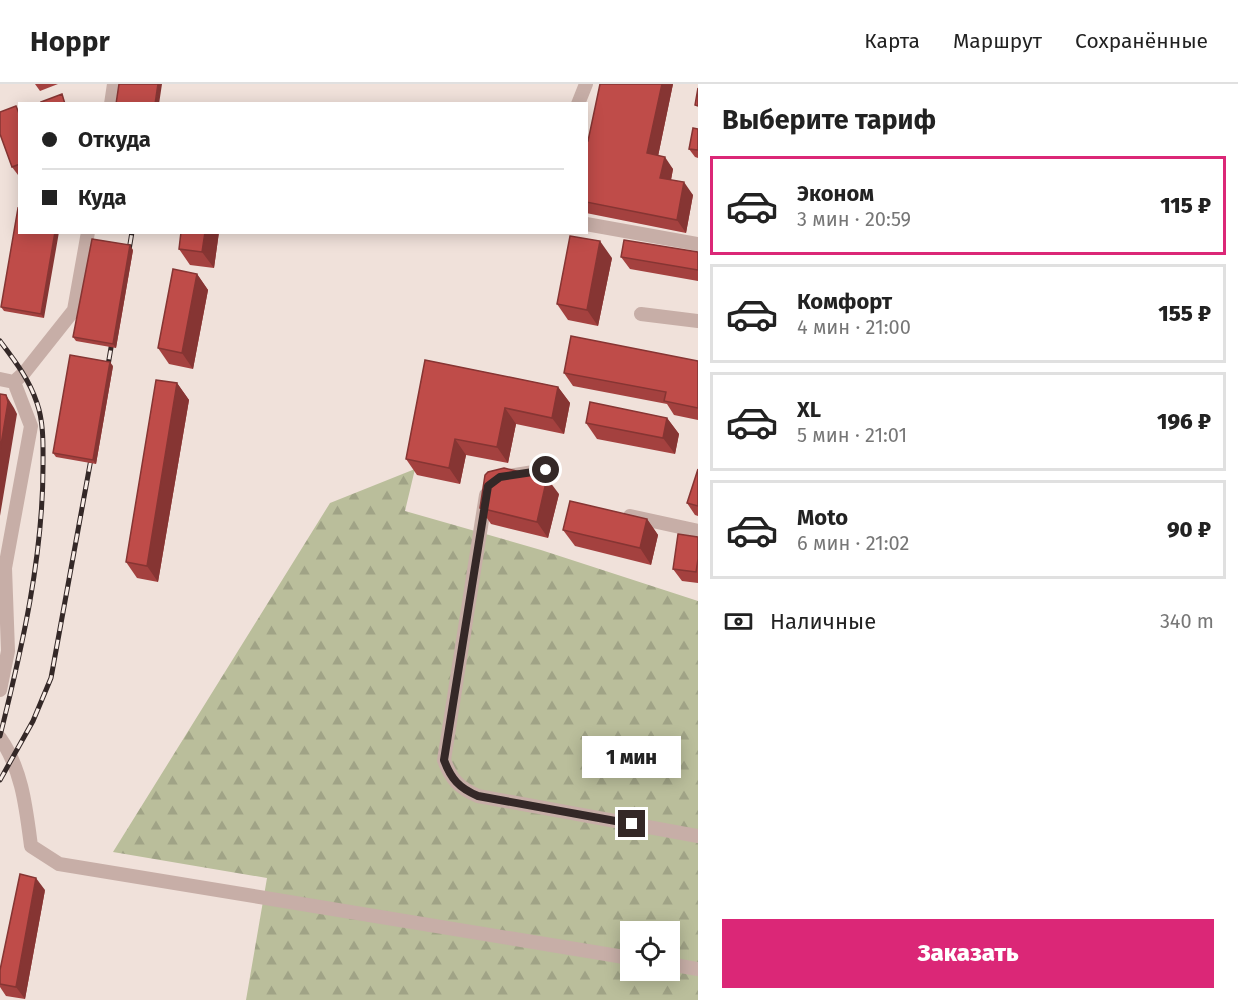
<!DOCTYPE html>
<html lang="ru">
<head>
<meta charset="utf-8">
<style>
	:root { --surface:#fff; --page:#f2f2f2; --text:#222; --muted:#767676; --line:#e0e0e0; --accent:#db2777 }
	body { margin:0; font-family:"Fira Sans",sans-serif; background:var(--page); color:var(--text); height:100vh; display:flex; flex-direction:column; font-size:22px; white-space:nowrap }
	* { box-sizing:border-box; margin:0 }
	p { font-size:20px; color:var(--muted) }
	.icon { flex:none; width:33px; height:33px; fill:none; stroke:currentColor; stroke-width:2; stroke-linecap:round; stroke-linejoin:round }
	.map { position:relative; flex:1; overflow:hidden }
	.panel { display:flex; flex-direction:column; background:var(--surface); width:540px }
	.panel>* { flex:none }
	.hud { position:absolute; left:18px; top:18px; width:570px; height:132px; border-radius:0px; box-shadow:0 3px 15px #0003; display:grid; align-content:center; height:132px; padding:0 24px; background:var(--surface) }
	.buttons { position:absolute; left:620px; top:837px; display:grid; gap:12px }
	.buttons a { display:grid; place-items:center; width:60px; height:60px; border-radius:0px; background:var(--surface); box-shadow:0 3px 15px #0003; font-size:30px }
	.end { position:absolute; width:27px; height:27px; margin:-14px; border:8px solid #342827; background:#fff; box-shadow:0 0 0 3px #fff }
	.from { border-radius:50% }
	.bubble { position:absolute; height:42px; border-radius:0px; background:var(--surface); box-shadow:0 3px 15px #0003; font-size:20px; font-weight:800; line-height:42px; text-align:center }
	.hud b { display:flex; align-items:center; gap:21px; height:57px; font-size:22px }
	.hud b+b { border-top:2px solid var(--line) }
	.hud i { width:15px; height:15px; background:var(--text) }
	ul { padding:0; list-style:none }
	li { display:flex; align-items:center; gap:18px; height:99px; margin:0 12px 9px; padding:0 12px; border:3px solid var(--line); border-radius:0px }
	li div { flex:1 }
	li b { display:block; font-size:22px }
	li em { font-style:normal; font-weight:800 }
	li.current { border-color:var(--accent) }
	li>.icon { width:54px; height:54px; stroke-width:1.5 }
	h2 { padding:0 24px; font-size:27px; line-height:72px }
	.pay { display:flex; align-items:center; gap:15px; height:66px; padding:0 24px; font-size:22px }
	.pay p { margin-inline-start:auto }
	.action { display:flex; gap:12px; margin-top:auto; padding:12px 24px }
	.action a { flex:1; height:69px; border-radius:0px; background:var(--accent); color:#fff; font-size:24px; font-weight:800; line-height:69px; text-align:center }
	header { display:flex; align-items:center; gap:36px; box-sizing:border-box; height:84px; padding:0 30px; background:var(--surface); border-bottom:2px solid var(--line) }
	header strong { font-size:28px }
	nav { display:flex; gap:33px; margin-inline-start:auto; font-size:21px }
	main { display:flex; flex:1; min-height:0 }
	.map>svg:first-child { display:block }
</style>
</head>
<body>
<header>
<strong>Hoppr</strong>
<nav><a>Карта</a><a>Маршрут</a><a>Сохранённые</a></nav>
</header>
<main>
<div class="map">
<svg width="698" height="916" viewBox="0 0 698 916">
	<defs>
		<pattern id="forest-firs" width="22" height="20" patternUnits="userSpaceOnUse" patternTransform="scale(1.5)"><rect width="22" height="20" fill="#babe9b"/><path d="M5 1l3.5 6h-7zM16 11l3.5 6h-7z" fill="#a0a386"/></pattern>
	</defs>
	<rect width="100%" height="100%" fill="#f0e1da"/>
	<path fill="url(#forest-firs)" fill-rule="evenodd" d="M415,385L405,427L541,466L698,517V916H246L267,794L113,768L330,419ZM630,848H669V886H630Z"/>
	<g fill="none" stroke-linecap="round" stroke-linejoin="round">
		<path stroke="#c7aea7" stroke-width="14" d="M111,20L114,0
			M578,20L586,0
			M586,140L698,160
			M641,230L698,237
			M0,295L14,298L31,342L5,484L8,567L0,606
			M14,298L24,289L74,226L88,148
			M509,392L546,386
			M486,411L444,676C451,695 459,704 478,712L698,752
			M630,432L698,447
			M0,654C22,685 26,724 31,762L59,780L630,874
			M669,880L698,885"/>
		<defs>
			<path id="rail" d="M127,178L132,148
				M0,257C15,277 29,295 37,319C44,339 43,362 43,382C43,473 22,564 0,652
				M106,293L114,246
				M0,696L33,637L51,594L93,364"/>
		</defs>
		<use href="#rail" stroke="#342827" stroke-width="5"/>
		<use href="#rail" stroke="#f8ece6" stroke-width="3" stroke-dasharray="9" stroke-linecap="butt"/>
	</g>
	<path fill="#a4413f" d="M35,0H58L40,7Z
		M673,0L658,72L673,85L671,96L693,111L686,149L586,129V57H588Z
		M20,27V91H18L12,83Z
		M698,45V74L695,73L689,65Z
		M20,125L44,234L4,227L1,223Z
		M219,148L214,184L190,181L179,165Z
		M133,166L116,264L76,257L73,253Z
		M698,168V197L630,185L621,173Z
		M612,174L598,242L568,236L557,220Z
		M197,190L208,206L193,285L169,280L158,264Z
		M425,276L558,303L570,319L564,350L516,340L508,379L466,371L460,400L417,391L406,375Z
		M698,277V336L674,331L667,320L573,302L564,289Z
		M113,282L96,380L56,373L53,369Z
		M177,299L189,316L158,498L137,494L126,478Z
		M667,334L679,350L675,370L597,355L586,339Z
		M559,410L548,454L491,440L480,424Z
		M687,419L698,422V432L695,431Z
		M647,435L658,451L651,481L575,462L563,446Z
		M698,453V499L682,497L673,485Z
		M45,806L25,915L6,912L0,903V886Z"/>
	<path fill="#863533" d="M158,0H162L159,20H155Z
		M662,0H673L656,82L647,69Z
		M665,73L673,85L669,106L660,94Z
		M684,98L693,111L686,149L677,136Z
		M55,148H59L44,234L41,230Z
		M205,148H219L214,184L202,168Z
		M600,157L612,174L598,242L587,226Z
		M130,161L133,166L116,264L113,260Z
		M197,190L208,206L193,285L182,269Z
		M110,278L113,282L96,380L93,376Z
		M177,299L189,316L158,498L147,482Z
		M558,303L570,319L564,350L552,334Z
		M6,311L14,324L17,330L0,432V367Z
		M505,324L516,340L508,379L497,363Z
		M667,334L679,350L675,370L663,354Z
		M455,355L466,371L460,400L449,384Z
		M547,394L559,410L548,454L537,438Z
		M647,435L658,451L651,481L640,464Z
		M36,794L45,806L25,915L16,903Z"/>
	<path fill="#bf4c49" stroke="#863533" stroke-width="1.5" d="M119,0H158L155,20H116Z
		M600,0H662L647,69L665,73L660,94L684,98L677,136L586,118V57H588Z
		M698,4V22L695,21Z
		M62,10L65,20H42L41,18Z
		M16,22L20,32V80L12,83L0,50V28Z
		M693,44L698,45V66L689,65Z
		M18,124L20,125V148H55L41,230L1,223Z
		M181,148H205L202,168L179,165Z
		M570,152L600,157L587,226L557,220Z
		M92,155L130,161L113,260L73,253Z
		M624,156L698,168V186L621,173Z
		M173,185L197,190L182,269L158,264Z
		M571,252L698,277V324L664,317L666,308L564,289Z
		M70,271L110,278L93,376L53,369Z
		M425,276L558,303L552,334L505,324L497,363L455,355L449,384L406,375Z
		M156,296L177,299L147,482L126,478Z
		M0,310L6,311L8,318L0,367Z
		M590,318L667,334L663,354L586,339Z
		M504,384L547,394L537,438L480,424L485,391L488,388Z
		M698,385V422L687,419Z
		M570,417L647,435L640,464L563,446Z
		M678,450L698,453V475L696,488L673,485Z
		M20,790L36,794L16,903L0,900V886Z"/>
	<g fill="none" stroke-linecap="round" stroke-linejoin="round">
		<path stroke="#342827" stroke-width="8" d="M546,386L500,393L488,402L444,676C451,695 459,704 478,712L632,740"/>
	</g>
</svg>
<div class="buttons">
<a><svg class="icon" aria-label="locate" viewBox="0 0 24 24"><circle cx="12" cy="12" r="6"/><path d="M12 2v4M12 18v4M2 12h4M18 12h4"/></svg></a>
</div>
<i class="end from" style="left:546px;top:386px"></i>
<i class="end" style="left:632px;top:740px"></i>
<div class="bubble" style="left:582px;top:652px;width:99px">1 мин</div>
<div class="hud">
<b><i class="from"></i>Откуда</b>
<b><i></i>Куда</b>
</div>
</div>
<section class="panel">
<h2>Выберите тариф</h2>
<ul>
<li class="current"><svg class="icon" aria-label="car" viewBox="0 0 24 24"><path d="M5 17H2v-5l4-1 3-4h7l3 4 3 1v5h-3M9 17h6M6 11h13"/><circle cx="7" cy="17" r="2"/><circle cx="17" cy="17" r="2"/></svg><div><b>Эконом</b><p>3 мин · 20:59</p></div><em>115 ₽</em></li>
<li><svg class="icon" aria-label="car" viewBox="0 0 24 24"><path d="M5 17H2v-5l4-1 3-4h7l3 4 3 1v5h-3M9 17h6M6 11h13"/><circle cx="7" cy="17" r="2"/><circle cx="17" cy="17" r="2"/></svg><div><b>Комфорт</b><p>4 мин · 21:00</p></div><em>155 ₽</em></li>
<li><svg class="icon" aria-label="car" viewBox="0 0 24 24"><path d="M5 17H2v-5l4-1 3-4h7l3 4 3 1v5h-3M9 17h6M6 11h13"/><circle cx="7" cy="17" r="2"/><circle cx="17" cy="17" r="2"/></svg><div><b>XL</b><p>5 мин · 21:01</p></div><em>196 ₽</em></li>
<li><svg class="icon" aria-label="car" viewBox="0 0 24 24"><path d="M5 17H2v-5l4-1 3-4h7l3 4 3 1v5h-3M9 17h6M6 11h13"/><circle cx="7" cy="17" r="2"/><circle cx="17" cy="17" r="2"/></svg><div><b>Moto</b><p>6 мин · 21:02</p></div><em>90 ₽</em></li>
</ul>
<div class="pay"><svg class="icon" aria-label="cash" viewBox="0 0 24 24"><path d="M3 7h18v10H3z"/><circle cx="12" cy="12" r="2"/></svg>Наличные<p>340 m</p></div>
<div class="action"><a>Заказать</a></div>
</section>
</main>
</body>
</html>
